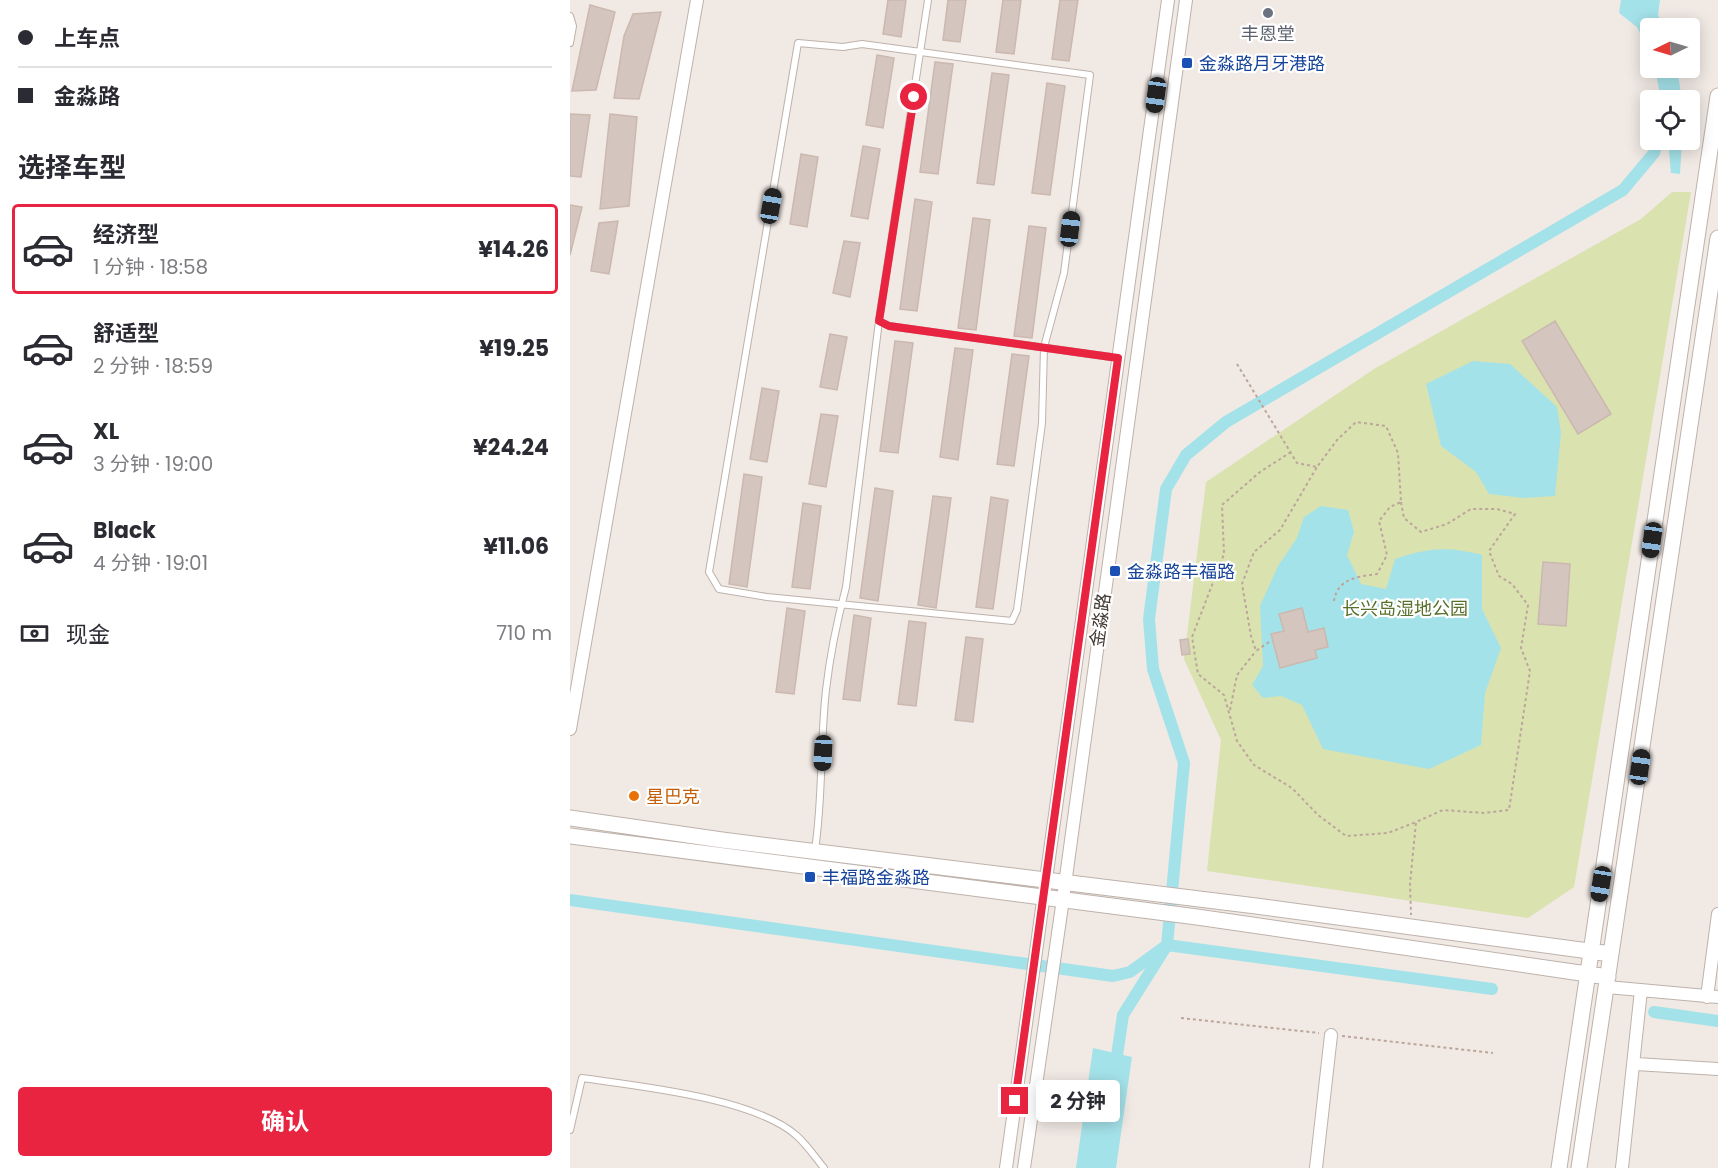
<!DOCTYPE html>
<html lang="zh">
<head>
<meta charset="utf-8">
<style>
	:root { --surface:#fff; --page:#f7f7f7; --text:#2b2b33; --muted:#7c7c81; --line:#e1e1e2; --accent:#e82440 }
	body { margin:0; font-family:Poppins,"Noto Sans SC",sans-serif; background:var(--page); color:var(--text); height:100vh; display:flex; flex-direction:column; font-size:22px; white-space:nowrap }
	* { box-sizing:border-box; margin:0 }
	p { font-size:20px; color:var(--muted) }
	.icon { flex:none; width:33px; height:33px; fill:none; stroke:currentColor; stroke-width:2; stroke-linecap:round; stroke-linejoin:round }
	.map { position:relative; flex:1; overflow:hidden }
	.sheet { display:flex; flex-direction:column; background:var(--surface); width:570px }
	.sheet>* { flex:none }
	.guide { display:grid; align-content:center; height:132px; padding:0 18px; background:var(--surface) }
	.needle { width:39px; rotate:265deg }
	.tools { position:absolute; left:1070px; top:18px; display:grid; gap:12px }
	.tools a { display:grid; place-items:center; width:60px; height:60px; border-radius:6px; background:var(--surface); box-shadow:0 3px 15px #0003; font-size:30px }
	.end { position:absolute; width:27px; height:27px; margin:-14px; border:8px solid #e82440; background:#fff; box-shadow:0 0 0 3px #fff }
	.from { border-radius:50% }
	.bubble { position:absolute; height:42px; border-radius:6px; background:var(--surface); box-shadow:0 3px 15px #0003; font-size:20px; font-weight:700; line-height:42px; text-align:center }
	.car { position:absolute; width:18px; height:36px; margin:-18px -9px; border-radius:8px; box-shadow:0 0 4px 2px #0007; background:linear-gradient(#222 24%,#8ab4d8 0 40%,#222 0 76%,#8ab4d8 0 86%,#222 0) }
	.guide b { display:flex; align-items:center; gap:21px; height:57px; font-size:22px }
	.guide b+b { border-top:2px solid var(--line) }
	.guide i { width:15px; height:15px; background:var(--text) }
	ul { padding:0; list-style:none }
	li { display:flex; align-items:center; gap:18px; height:90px; margin:0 12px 9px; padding:0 6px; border:3px solid transparent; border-radius:6px }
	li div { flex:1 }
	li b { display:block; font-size:22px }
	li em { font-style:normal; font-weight:700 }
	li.current { border-color:var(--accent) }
	li>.icon { width:54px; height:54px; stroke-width:1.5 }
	h2 { padding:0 18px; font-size:27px; line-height:72px }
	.pay { display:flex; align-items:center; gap:15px; height:66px; padding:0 18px; font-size:22px }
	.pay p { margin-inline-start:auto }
	.primary-button { display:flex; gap:12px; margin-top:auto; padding:12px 18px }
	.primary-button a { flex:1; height:69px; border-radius:6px; background:var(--accent); color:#fff; font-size:24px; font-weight:700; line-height:69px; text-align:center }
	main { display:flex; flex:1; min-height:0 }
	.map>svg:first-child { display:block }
</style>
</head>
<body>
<main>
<section class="sheet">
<div class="guide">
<b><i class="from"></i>上车点</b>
<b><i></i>金淼路</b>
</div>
<h2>选择车型</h2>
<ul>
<li class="current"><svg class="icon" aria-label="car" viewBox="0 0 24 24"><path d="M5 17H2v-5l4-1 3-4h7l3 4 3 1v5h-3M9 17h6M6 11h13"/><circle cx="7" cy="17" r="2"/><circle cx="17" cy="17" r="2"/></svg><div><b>经济型</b><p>1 分钟 · 18:58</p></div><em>¥14.26</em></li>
<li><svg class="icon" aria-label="car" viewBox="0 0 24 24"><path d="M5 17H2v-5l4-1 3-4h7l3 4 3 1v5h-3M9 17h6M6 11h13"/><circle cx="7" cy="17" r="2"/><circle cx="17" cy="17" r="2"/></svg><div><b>舒适型</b><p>2 分钟 · 18:59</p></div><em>¥19.25</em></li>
<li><svg class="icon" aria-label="car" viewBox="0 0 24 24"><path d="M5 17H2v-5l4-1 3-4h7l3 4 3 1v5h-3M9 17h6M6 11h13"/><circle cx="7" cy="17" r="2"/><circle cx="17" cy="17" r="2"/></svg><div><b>XL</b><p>3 分钟 · 19:00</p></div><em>¥24.24</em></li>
<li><svg class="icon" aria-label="car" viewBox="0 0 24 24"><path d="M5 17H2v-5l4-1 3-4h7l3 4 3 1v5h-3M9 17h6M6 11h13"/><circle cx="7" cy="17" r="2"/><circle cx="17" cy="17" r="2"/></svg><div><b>Black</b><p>4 分钟 · 19:01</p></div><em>¥11.06</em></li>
</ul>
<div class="pay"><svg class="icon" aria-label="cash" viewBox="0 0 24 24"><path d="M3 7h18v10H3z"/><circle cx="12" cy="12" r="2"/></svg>现金<p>710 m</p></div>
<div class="primary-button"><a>确认</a></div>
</section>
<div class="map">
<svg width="1148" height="1168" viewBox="0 0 1148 1168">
	<rect width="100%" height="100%" fill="#f1e9e4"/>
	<path fill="#dae2b0" d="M1102,192H1121L1004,887L958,918L637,871L651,740L614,659L636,482L804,369L1071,219Z"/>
	<path fill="#a4e2e9" d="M1051,0H1090L1088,15L1093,28H1080V53L1067,27L1049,13Z
		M1085,68H1107L1112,100H1091Z
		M1098,140H1112L1110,174L1101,173Z
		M903,361L940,364L987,407L991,433L985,496L954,498L919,494L906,472L871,446L856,384Z
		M751,506L778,510L784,532L777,555L791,584L816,589L825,559C858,548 877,546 912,555V609L931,648L915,693L911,745L859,769L753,749L732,705L711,696L693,698L682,685L693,666L690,606L708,566L727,538L734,517Z
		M523,1048L562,1057L546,1168H506Z"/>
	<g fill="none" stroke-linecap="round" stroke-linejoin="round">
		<path stroke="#a4e2e9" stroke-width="12" d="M0,900L543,976L560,972L597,945L922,989
			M1084,1012L1148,1021
			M545,1069L553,1015L597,945L614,763L583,669L579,619L596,489L616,455L656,422L1053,190L1084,153L1088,140"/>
	</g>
	<path fill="#d4c5be" stroke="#cbb8af" stroke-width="1.5" d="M318,0H336L331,37L313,34Z
		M378,0H396L390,42L373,40Z
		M433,0H451L444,54L426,52Z
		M490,0H508L499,61L482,59Z
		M20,5L45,12L26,90L2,91Z
		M91,12L69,99L44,98L54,36L63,14Z
		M307,55L324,58L313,128L296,125Z
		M365,62L383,64L368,174L350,172Z
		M422,73L439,75L424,185L407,183Z
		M477,83L495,86L480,195L462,193Z
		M0,114L20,115L11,177L0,176Z
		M40,114L67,117L59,206L30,209Z
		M293,146L310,149L298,219L281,216Z
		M231,154L248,157L237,227L220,224Z
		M345,199L362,202L347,311L330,309Z
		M0,205L12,207L0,255Z
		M403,218L420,220L406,330L388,328Z
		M48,221L39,274L21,271L29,223Z
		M459,226L476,228L462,338L444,336Z
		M274,241L290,243L280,297L263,293Z
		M985,321L1041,414L1008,434L952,341Z
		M260,334L277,337L267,390L250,387Z
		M325,341L343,343L328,453L310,451Z
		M385,348L403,350L388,460L370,457Z
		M442,354L459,356L444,466L427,464Z
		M192,388L209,391L197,462L180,459Z
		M251,414L268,416L256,487L239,484Z
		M174,474L192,477L177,587L159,584Z
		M305,488L323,491L308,601L290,598Z
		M363,496L381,498L366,608L348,605Z
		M421,497L438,500L423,609L406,607Z
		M233,503L251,506L240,589L222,587Z
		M973,562L1000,564L996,626L968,624Z
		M217,608L235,611L224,694L206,692Z
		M732,608L738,632L754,628L758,647L745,650L747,658L710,668L701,634L714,631L709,614Z
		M284,615L301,618L290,701L273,699Z
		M339,621L356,623L346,706L328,704Z
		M396,637L413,639L403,722L385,720Z
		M618,639L620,654L612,655L610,640Z"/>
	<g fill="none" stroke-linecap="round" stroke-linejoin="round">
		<defs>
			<path id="service" d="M0,16L3,26L0,43
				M228,43L273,47L292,44L520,75L494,273L474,347L472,423L447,610L442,621L197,597L149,589L139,572Z
				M309,321L319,326L548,358
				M245,850C253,797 250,743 256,690C260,655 267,621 276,587L309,321L358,0
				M0,1130L12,1078C68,1086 185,1098 227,1136C237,1145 245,1157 254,1168"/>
			<path id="minor" d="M0,729L127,0
				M1037,987L1148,997
				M1137,997L1148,914
				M1066,1064L1148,1069
				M436,1168L598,0
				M454,1168L493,899L616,0
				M746,1168L761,1035
				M1052,1168L1071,990"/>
			<path id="tertiary" d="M0,818L152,840L686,906L1041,954
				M0,836L627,917L1038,977
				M989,1168L1148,96
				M1009,1168L1148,238"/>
		</defs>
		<use href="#service" stroke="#beb2ab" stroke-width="8"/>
		<use href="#minor" stroke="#beb2ab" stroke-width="14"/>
		<use href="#tertiary" stroke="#beb2ab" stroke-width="17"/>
		<path stroke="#bca69a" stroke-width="2" stroke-dasharray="3 3" stroke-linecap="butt" d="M667,364L727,463L747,467L767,440L786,422L816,426L828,453L831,502L820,507L809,521L817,555L807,574C787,577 768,578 764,601
			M721,452L690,472L652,505L654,554L622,637L628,674L654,695L667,741L684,765L722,788L748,815L776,836L818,833L846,822
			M831,502L834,518L851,532L877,524L901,509H927L945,514L919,551L929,576L942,584L958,605L951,648L960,671L939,810L914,813L873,810L846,822L840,884L841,915
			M699,642L686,651L681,636L672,584L684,552L710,530L747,467
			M660,710L667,675L686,651
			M611,1018L749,1033
			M772,1036L923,1053"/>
		<use href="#service" stroke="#fff" stroke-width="6"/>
		<use href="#minor" stroke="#fff" stroke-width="12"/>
		<use href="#tertiary" stroke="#fff" stroke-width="15"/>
	</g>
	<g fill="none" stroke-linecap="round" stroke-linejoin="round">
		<path stroke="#e82440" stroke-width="8" d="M344,97L309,321L319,326L548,358L445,1101"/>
	</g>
	<circle fill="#6b7280" stroke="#fff" stroke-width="2" cx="698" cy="13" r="6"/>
	<g fill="#1a4fb4" stroke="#fff" stroke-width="2">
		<rect x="611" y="57" width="12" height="12" rx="3"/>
		<rect x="539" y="565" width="12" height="12" rx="3"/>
		<rect x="234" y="871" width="12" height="12" rx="3"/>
	</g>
	<circle fill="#e8710a" stroke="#fff" stroke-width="2" cx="64" cy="796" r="6"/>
	<g text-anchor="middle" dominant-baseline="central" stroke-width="4.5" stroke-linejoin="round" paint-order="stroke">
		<g font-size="18" fill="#5b616d" stroke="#fff">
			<text x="698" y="33">丰恩堂</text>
		</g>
		<g font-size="18" fill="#164399" stroke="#fff" text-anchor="start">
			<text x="629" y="63">金淼路月牙港路</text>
			<text x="557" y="571">金淼路丰福路</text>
			<text x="252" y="877">丰福路金淼路</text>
		</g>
		<g font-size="18" fill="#596f2d" stroke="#fff">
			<text x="835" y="608">长兴岛湿地公园</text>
		</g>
		<g font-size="18" fill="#423935" stroke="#fff">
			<text transform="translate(530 620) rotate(-82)">金淼路</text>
		</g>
		<g font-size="18" fill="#c56008" stroke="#fff" text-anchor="start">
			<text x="76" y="796">星巴克</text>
		</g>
	</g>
</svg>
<div class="tools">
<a><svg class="needle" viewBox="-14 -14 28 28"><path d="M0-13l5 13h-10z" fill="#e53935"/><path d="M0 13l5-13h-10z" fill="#7c7c81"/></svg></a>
<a><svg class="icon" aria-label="locate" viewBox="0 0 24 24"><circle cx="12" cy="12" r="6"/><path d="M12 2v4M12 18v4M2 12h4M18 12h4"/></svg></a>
</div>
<i class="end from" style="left:344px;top:97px"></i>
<i class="end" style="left:445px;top:1101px"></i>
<div class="bubble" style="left:466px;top:1080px;width:84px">2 分钟</div>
<i class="car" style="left:586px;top:95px;rotate:188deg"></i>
<i class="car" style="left:201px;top:206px;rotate:10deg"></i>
<i class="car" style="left:500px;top:229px;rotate:7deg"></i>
<i class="car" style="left:1082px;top:540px;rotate:188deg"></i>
<i class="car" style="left:253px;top:753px;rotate:183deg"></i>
<i class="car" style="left:1070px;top:767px;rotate:8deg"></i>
<i class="car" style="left:1031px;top:884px;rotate:189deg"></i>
</div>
</main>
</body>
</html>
